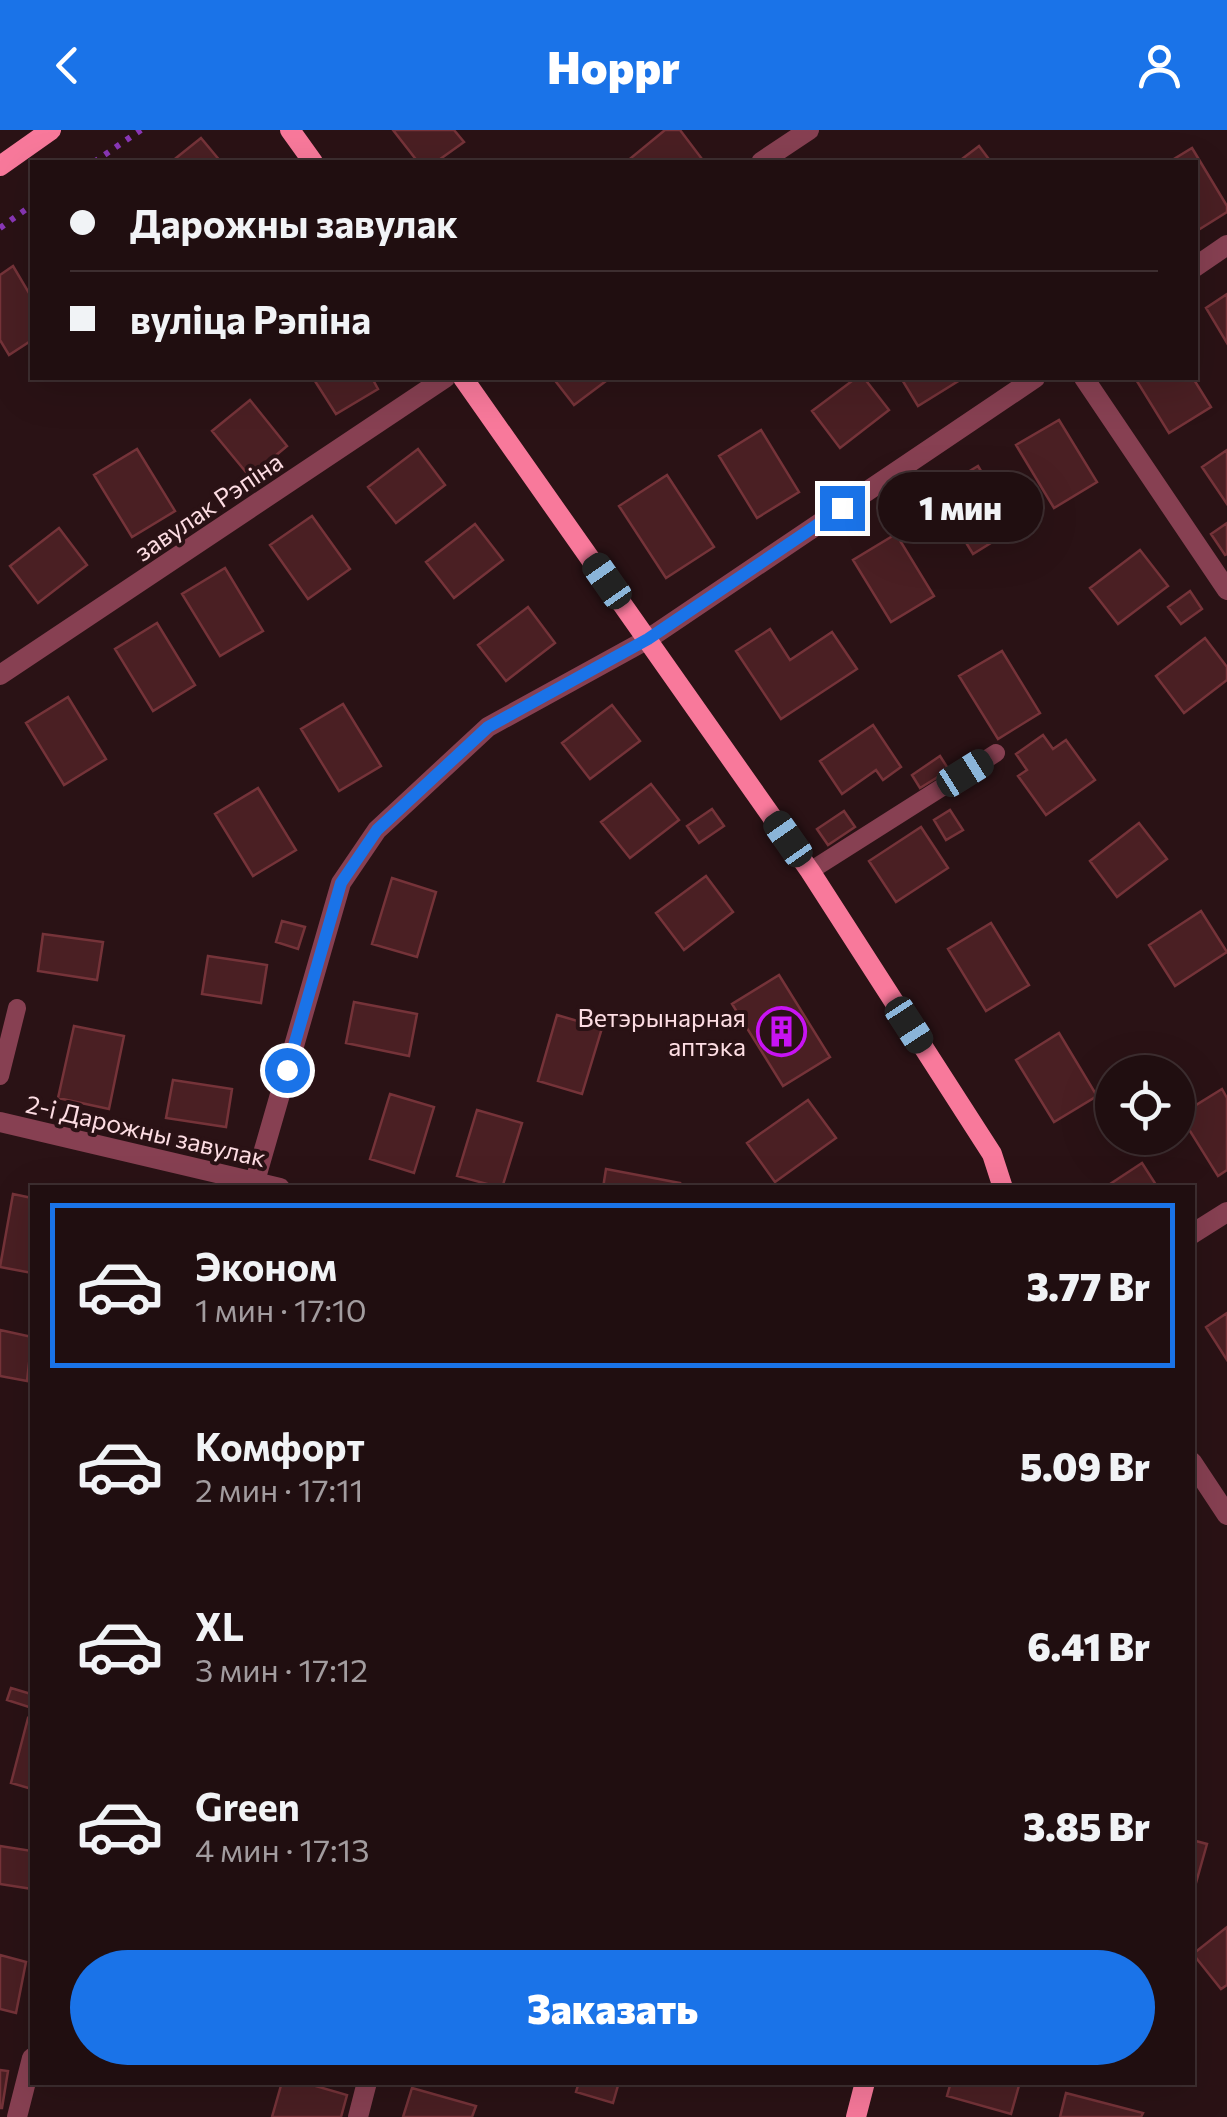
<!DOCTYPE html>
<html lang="ru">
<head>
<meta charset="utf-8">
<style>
	:root { --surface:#200e10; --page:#281719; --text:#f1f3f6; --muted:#a29c9f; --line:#3d2e30; --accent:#1a73e8 }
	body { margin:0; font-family:Commissioner,sans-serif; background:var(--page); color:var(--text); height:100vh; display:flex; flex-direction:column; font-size:38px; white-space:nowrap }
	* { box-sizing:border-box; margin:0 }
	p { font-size:32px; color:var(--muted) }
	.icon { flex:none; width:55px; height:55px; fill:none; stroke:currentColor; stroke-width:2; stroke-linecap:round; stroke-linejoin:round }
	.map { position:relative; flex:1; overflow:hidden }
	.drawer { position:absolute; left:30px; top:1055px; width:1165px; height:900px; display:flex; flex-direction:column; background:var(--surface); border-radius:0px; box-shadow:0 10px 40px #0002,0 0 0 2px var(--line) }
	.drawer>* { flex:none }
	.guide { position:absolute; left:30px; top:30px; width:1168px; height:220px; border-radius:0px; box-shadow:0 10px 40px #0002,0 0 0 2px var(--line); display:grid; align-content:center; height:220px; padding:0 40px; background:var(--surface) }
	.tools { position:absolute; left:1095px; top:925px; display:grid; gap:20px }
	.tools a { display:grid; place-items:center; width:100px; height:100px; border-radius:50%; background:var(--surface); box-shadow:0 10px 40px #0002,0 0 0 2px var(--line); font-size:50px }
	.end { position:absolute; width:45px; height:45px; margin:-22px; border:12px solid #1a73e8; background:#fff; box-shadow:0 0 0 5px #fff }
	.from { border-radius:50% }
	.bubble { position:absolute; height:70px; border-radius:35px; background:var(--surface); box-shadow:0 10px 40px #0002,0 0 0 2px var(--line); font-size:32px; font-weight:800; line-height:70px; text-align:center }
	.car { position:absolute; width:30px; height:60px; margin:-30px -15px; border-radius:12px; box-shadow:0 0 8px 2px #0007; background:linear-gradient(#222 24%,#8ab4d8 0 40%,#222 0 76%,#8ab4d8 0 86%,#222 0) }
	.guide b { display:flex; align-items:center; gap:35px; height:95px; font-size:38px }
	.guide b+b { border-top:2px solid var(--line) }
	.guide i { width:25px; height:25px; background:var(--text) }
	ul { padding:18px 0 0; list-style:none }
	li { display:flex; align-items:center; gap:30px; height:165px; margin:0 20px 15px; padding:0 20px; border:5px solid transparent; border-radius:0px }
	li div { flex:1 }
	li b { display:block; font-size:38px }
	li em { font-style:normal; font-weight:800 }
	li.active { border-color:var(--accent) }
	li>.icon { width:90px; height:90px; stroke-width:1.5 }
	.cta { display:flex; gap:20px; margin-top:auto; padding:20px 40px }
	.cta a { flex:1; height:115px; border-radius:60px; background:var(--accent); color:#fff; font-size:40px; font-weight:800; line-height:115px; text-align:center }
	header { display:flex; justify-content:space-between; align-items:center; height:130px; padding:0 40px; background:var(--accent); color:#fff; font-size:45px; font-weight:800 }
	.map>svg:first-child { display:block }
</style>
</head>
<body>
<header><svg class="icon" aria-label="back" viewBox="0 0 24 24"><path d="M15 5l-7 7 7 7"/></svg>Hoppr<svg class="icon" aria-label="person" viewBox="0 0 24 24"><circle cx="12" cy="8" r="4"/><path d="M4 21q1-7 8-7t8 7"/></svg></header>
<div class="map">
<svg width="1227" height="1987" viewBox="0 0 1227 1987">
	<rect width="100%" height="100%" fill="#2a1215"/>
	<path fill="#4a1f23" stroke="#753339" stroke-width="2.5" d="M393,0H454L464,12L436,32H418Z
		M665,0H680L702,29L626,32Z
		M201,8L221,32H171Z
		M979,16L991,32H958Z
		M1192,18L1227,76V82L1195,102V32H1169Z
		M13,136L32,168V210L9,225L0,210V145Z
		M1227,164V213L1206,178Z
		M313,248H372L378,259L336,284Z
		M553,248H610L574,275Z
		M856,248H864L889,280L840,318L812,281Z
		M901,248H959L960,250L918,276Z
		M1135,248H1193L1211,277L1169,303Z
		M250,270L287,316L250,347L212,301Z
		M1059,290L1097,352L1054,378L1016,315Z
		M761,300L799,362L757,388L719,326Z
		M137,319L175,381L132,407L94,345Z
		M418,319L445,355L396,393L368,357Z
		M1227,320V374L1202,337Z
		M978,336L1015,398L973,424L935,362Z
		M667,345L714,417L666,448L619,376Z
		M312,386L350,439L308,469L270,415Z
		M1227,393V424L1225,425L1211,404Z
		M475,394L503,430L454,468L426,432Z
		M59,398L87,435L38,473L10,436Z
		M896,404L934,466L891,492L853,430Z
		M1140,420L1168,456L1118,494L1090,458Z
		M225,438L263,501L220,526L182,464Z
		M1190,461L1202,479L1181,494L1168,477Z
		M528,477L555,513L506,551L478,515Z
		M157,493L195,555L153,581L115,519Z
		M770,499L790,530L832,502L857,539L781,589L736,521Z
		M1205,508L1227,537V550L1184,583L1156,546Z
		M1002,521L1040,583L998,609L959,546Z
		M68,567L106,629L64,655L26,593Z
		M343,574L381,636L339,661L301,599Z
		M612,575L640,611L590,649L562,613Z
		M873,595L901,637L883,650L876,640L842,664L820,631Z
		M1043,605L1053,619L1066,610L1095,650L1046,685L1018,646L1027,640L1016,624Z
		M940,626L949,640L920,658L912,645Z
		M651,654L679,690L630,728L601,692Z
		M258,658L296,720L253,746L215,684Z
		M712,679L724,696L699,713L687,696Z
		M950,680L963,700L946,710L934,690Z
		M844,681L855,697L828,715L817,699Z
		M1139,693L1167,729L1117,767L1090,731Z
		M921,697L948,738L896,772L869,731Z
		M706,746L733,782L684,820L656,783Z
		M392,748L436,762L417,827L372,814Z
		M1201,781L1227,822L1175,856L1149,815Z
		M282,791L305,797L298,819L276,812Z
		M991,793L1029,855L986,881L948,819Z
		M43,804L103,812L97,850L38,841Z
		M208,826L267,835L261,873L202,864Z
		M779,845L830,927L783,956L732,874Z
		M354,872L417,884L409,926L346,913Z
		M557,885L602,898L582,964L538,951Z
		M74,896L124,906L109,979L58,968Z
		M1059,903L1097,966L1054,992L1016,930Z
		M173,950L232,959L226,997L166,988Z
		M1222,959L1227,968V1040L1218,1046L1180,985Z
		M390,964L434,977L414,1043L370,1029Z
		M808,970L836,1008L775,1052L747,1013Z
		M477,980L522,993L502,1058L457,1046Z
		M1142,1033L1158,1058H1104Z
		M606,1039L680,1053L679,1058H603Z
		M13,1064L32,1068V1143L0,1137Z
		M1227,1183V1230L1206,1197Z
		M0,1200L32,1207L27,1251L0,1246Z
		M11,1558L31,1564L32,1578L7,1570Z
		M28,1588L32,1590V1659L11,1653Z
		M1192,1710L1207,1714L1194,1760L1192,1759Z
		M0,1716L32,1721V1759L0,1754Z
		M1227,1797V1855L1221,1859L1193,1824Z
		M0,1825L26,1832L16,1883L0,1879Z
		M0,1940L8,1941L2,1978H0Z
		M282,1952H302L347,1965L341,1987H272Z
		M579,1952H619L613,1973L576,1962Z
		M951,1952H1020L1011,1984L947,1966Z
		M412,1958L476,1976L472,1987H403Z
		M1066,1963L1143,1983L1141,1987H1060Z"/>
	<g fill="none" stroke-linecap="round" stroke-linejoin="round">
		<path stroke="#8a37b7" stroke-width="6" stroke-dasharray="5 8" stroke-linecap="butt" d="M94,32L141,0
			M0,98L32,75"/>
		<path stroke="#874052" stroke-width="18" d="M810,741L996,623
			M0,946L17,878"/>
		<path stroke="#874052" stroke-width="20" d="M761,32L809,0
			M1195,137L1227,115
			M1084,248L1227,460
			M0,545L445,248
			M0,992L280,1058
			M253,1058L341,753L377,700L488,597L648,509L1035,248
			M1192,1104L1227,1082
			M1192,1332L1227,1385
			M17,1987L32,1928
			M358,1987L367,1952"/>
		<path stroke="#f8799b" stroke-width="20" d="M290,0L313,32
			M0,36L51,0
			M463,248L810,741L992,1024L1003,1058
			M856,1987L865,1952"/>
	</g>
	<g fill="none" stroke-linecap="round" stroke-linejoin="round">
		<path stroke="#1a73e8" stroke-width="12" d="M287,940L341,753L377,700L488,597L648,509L842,378"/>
	</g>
	<defs>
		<symbol id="building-ring" viewBox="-11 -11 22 22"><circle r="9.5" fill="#2a1215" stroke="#c813f3" stroke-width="1.5"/><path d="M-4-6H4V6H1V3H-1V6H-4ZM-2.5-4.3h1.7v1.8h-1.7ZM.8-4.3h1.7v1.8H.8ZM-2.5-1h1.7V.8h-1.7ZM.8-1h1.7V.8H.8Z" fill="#c813f3"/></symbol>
	</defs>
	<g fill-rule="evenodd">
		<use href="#building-ring" x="754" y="874" width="55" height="55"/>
	</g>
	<g text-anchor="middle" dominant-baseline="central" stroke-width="8" stroke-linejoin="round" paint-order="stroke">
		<g font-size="25" fill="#fddde3" stroke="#2a1215">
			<text transform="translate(208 376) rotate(-34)">завулак Рэпіна</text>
			<text transform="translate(146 1000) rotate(13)">2-і Дарожны завулак</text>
		</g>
		<g font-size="25" fill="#fddde3" stroke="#2a1215" text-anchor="end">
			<text x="746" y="887">Ветэрынарная<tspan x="746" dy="29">аптэка</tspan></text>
		</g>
	</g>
</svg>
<div class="tools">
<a><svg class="icon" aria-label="locate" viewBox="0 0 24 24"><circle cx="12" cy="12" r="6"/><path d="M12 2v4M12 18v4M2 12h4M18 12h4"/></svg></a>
</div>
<i class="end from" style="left:287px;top:940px"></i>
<i class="end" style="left:842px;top:378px"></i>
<div class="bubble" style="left:878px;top:342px;width:165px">1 мин</div>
<i class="car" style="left:607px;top:451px;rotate:325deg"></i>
<i class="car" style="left:965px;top:643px;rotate:58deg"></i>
<i class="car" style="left:788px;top:709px;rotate:325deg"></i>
<i class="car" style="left:909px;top:895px;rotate:147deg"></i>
<div class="guide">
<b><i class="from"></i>Дарожны завулак</b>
<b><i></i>вуліца Рэпіна</b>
</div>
<section class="drawer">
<ul>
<li class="active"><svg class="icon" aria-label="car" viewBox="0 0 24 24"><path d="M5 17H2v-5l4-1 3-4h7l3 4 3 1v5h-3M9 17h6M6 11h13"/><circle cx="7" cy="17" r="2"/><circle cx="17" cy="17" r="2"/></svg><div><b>Эконом</b><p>1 мин · 17:10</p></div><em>3.77 Br</em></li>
<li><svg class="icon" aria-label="car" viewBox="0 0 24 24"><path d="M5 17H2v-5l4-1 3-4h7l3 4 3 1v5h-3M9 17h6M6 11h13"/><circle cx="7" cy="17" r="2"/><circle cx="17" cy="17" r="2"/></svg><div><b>Комфорт</b><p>2 мин · 17:11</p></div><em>5.09 Br</em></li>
<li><svg class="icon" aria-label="car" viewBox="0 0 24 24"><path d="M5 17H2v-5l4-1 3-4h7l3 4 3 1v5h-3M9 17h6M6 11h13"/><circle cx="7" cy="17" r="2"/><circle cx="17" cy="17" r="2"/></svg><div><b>XL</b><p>3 мин · 17:12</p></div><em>6.41 Br</em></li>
<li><svg class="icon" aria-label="car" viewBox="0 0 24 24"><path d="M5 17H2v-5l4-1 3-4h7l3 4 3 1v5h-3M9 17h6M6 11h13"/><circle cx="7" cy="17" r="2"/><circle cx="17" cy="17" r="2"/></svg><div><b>Green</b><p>4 мин · 17:13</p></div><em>3.85 Br</em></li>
</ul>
<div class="cta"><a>Заказать</a></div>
</section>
</div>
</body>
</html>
